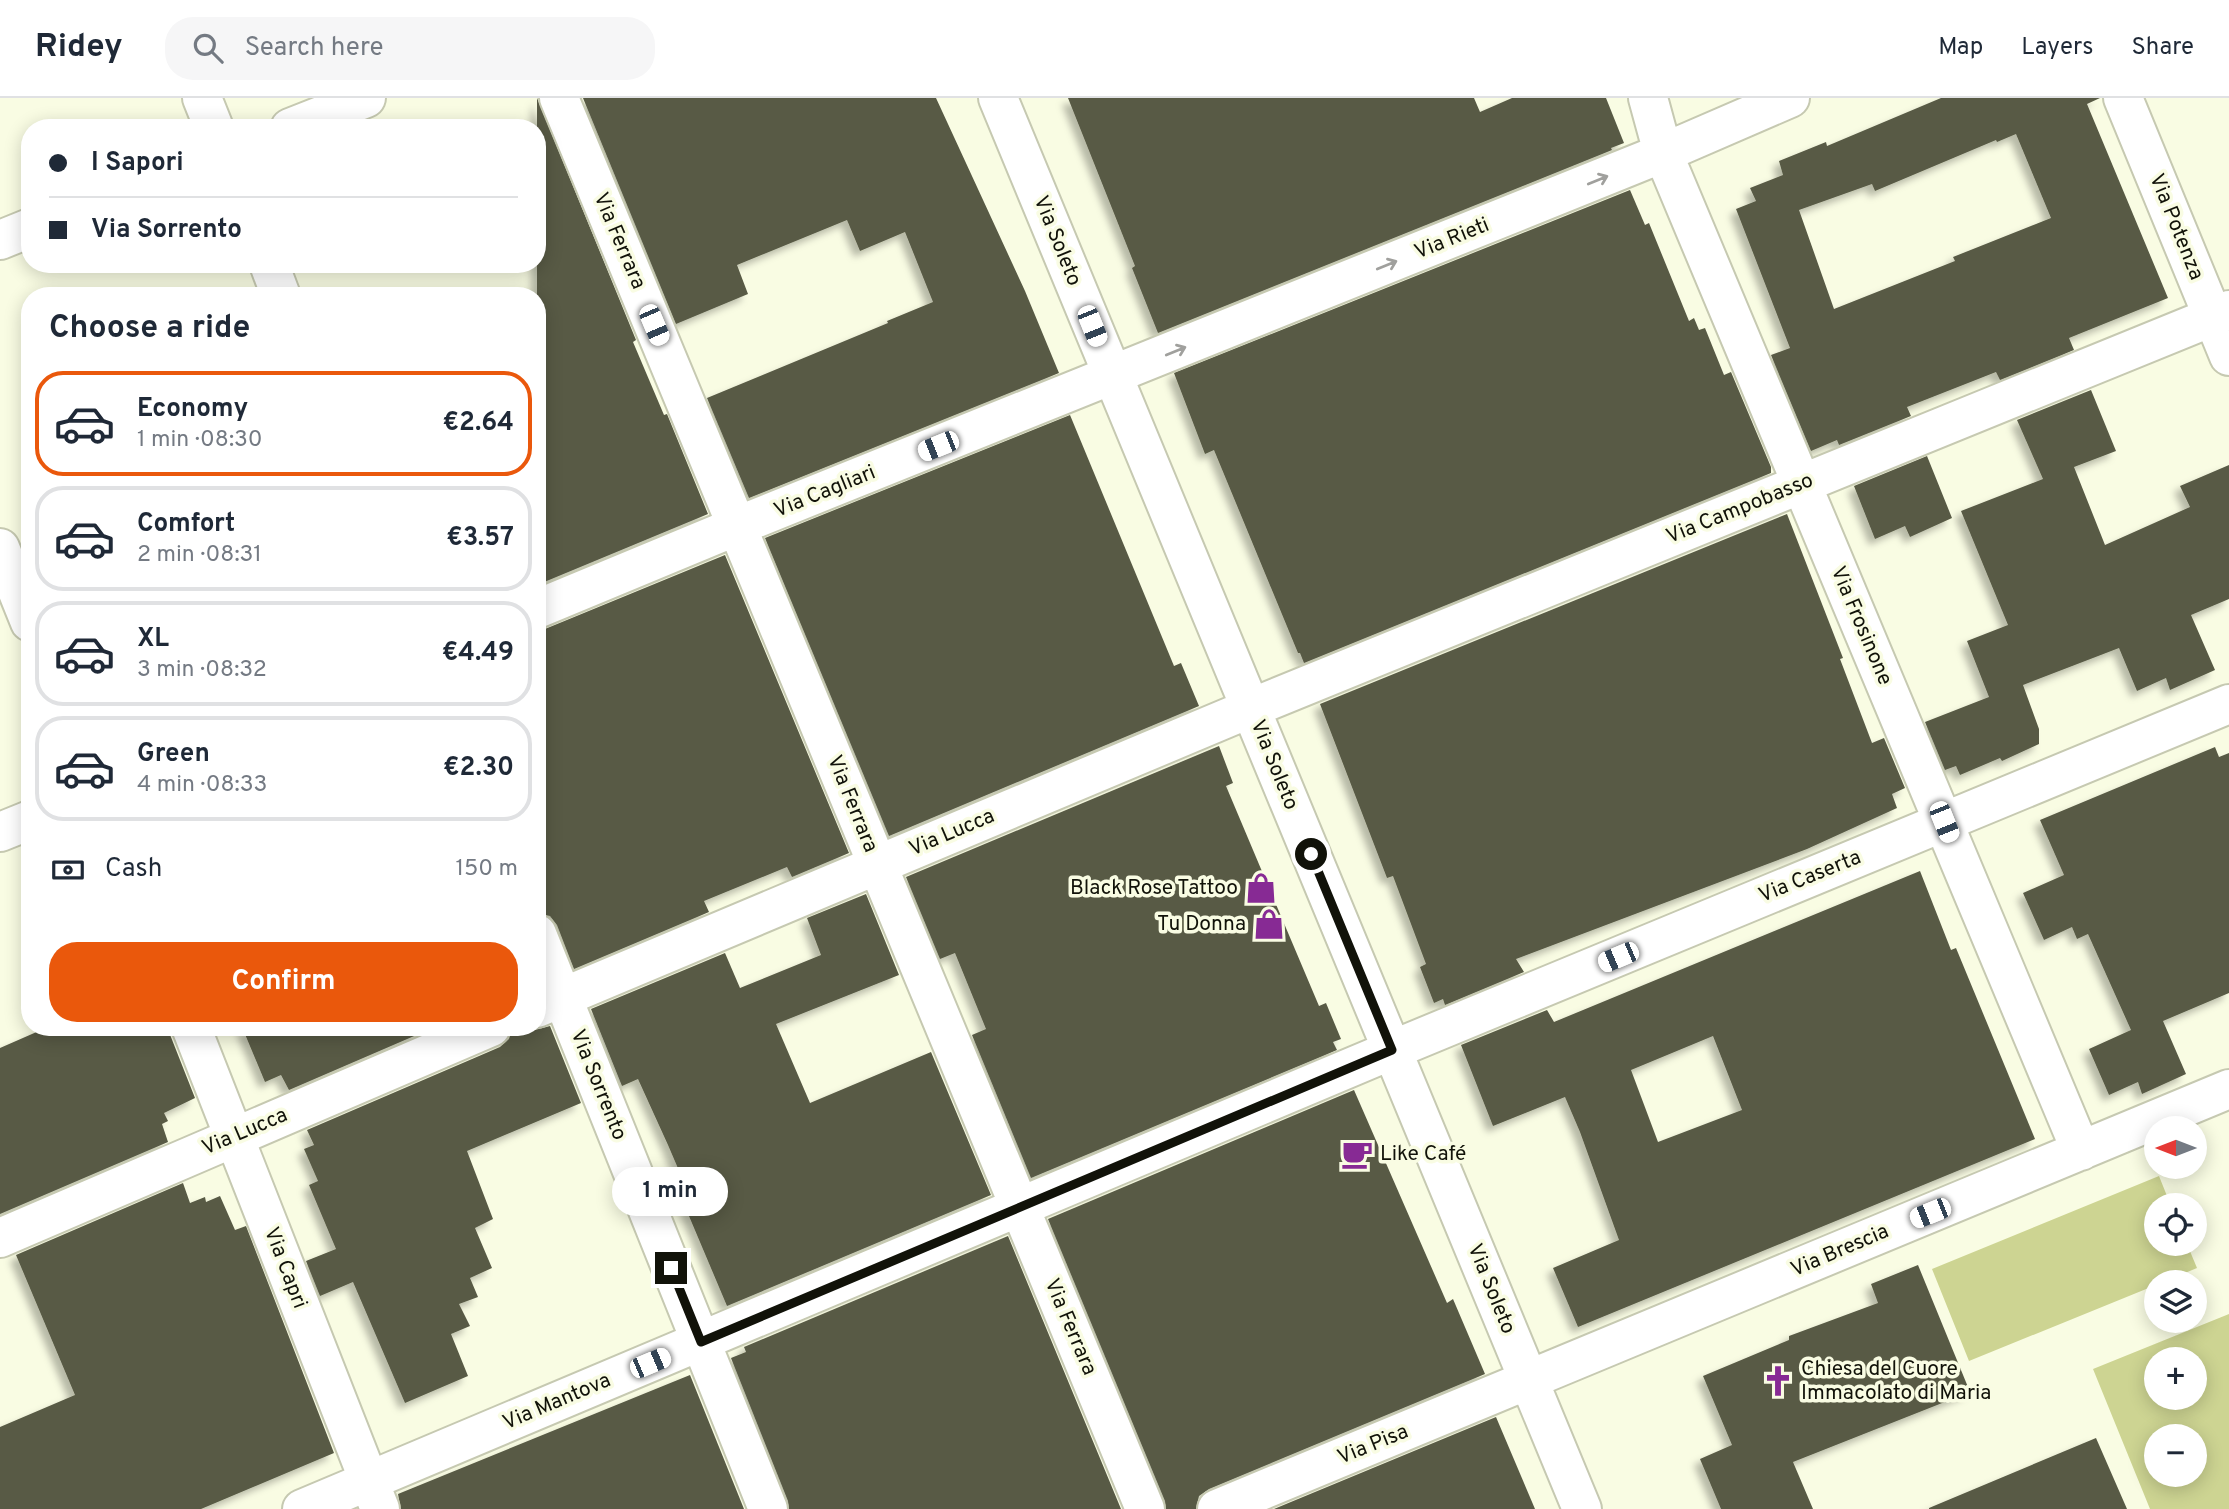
<!DOCTYPE html>
<html lang="en">
<head>
<meta charset="utf-8">
<style>
	:root { --surface:#fff; --page:#f6f6f7; --text:#1f2937; --muted:#747a83; --line:#e0e1e3; --accent:#ea580c }
	body { margin:0; font-family:Overpass,sans-serif; background:var(--page); color:var(--text); height:100vh; display:flex; flex-direction:column; font-size:26px; white-space:nowrap }
	* { box-sizing:border-box; margin:0 }
	p { font-size:23px; color:var(--muted) }
	.icon { flex:none; width:38px; height:38px; fill:none; stroke:currentColor; stroke-width:2; stroke-linecap:round; stroke-linejoin:round }
	.map { position:relative; flex:1; overflow:hidden }
	.details { position:absolute; left:21px; top:189px; width:525px; height:749px; display:flex; flex-direction:column; background:var(--surface); border-radius:28px; box-shadow:0 4px 18px #0003 }
	.details>* { flex:none }
	.banner { position:absolute; left:21px; top:21px; width:525px; height:154px; border-radius:28px; box-shadow:0 4px 18px #0003; display:grid; align-content:center; height:154px; padding:0 28px; background:var(--surface) }
	.needle { width:46px; rotate:270deg }
	.buttons { position:absolute; left:2144px; top:1018px; display:grid; gap:14px }
	.buttons a { display:grid; place-items:center; width:63px; height:63px; border-radius:50%; background:var(--surface); box-shadow:0 4px 18px #0003; font-size:35px }
	.end { position:absolute; width:32px; height:32px; margin:-16px; border:9px solid #111209; background:#fff; box-shadow:0 0 0 4px #fff }
	.from { border-radius:50% }
	.bubble { position:absolute; height:49px; border-radius:24px; background:var(--surface); box-shadow:0 4px 18px #0003; font-size:23px; font-weight:700; line-height:49px; text-align:center }
	.car { position:absolute; width:21px; height:42px; margin:-21px -10px; border-radius:9px; box-shadow:0 0 5px 2px #0007; background:linear-gradient(#fff 24%,#345 0 40%,#fff 0 76%,#345 0 86%,#fff 0) }
	.banner b { display:flex; align-items:center; gap:24px; height:66px; font-size:26px }
	.banner b+b { border-top:2px solid var(--line) }
	.banner i { width:18px; height:18px; background:var(--text) }
	ul { padding:0; list-style:none }
	li { display:flex; align-items:center; gap:21px; height:105px; margin:0 14px 10px; padding:0 14px; border:4px solid var(--line); border-radius:28px }
	li div { flex:1 }
	li b { display:block; font-size:26px }
	li em { font-style:normal; font-weight:700 }
	li.active { border-color:var(--accent) }
	li>.icon { width:63px; height:63px; stroke-width:1.5 }
	h2 { padding:0 28px; font-size:32px; line-height:84px }
	.pay { display:flex; align-items:center; gap:18px; height:77px; padding:0 28px; font-size:26px }
	.pay p { margin-inline-start:auto }
	.primary-button { display:flex; gap:14px; margin-top:auto; padding:14px 28px }
	.primary-button a { flex:1; height:80px; border-radius:28px; background:var(--accent); color:#fff; font-size:28px; font-weight:700; line-height:80px; text-align:center }
	header { display:flex; align-items:center; gap:42px; box-sizing:border-box; height:98px; padding:0 35px; background:var(--surface); border-bottom:2px solid var(--line) }
	header strong { font-size:33px }
	nav { display:flex; gap:38px; margin-inline-start:auto; font-size:24px }
	.search { width:490px; height:63px; background:var(--page); display:flex; align-items:center; gap:18px; box-sizing:border-box; padding:0 24px; border-radius:28px; color:var(--muted); font-size:26px }
	.map>svg:first-child { display:block }
</style>
</head>
<body>
<header>
<strong>Ridey</strong>
<div class="search"><svg class="icon" aria-label="search" viewBox="0 0 24 24"><circle cx="10" cy="10" r="6"/><path d="M15 15l6 6"/></svg>Search here</div>
<nav><a>Map</a><a>Layers</a><a>Share</a></nav>
</header>
<div class="map">
<svg width="2229" height="1411" viewBox="0 0 2229 1411">
	<defs>
		<filter id="shadow"><feDropShadow dx="-6" dy="6" stdDeviation="3.5" flood-color="#0004"/></filter>
	</defs>
	<rect width="100%" height="100%" fill="#f9fce3"/>
	<path fill="#cdd492" fill-rule="evenodd" d="M2159,1078L2171,1108H2156V1146H2187L2197,1170L2161,1185H2156V1187L1969,1263L1932,1171Z
		M2229,1216V1411H2150L2093,1271ZM2156,1262H2194V1300H2156ZM2156,1339H2194V1377H2156Z"/>
	<path fill="#585a45" fill-rule="evenodd" filter="url(#shadow)" d="M537,0L636,242L633,244L664,317L667,316L708,416L537,487Z
		M583,0H936L1025,193L1059,275L749,400L707,300L888,225L887,223L933,204L905,134L860,153L847,122L737,167L748,196L676,226Z
		M1068,0H1474L1480,14L1512,0H1606L1624,45L1611,50L1612,52L1158,235L1132,170L1135,168Z
		M1941,0H2100L2087,6L2168,200L2069,240L2074,252L2000,282L1996,274L1907,309L1911,318L1839,347L1837,342L1811,353L1771,257L1790,250L1736,111L1756,103L1750,90L1783,77L1779,63L1826,44L1827,48ZM2016,36L2051,120L1953,159L1955,163L1834,211L1799,112L1872,86L1875,93L1996,42L1997,44Z
		M1630,92L1645,127L1649,125L1689,223L1694,220L1699,232L1705,230L1724,277L1731,274L1771,369V375L1304,565L1300,555H1298L1214,352L1205,356L1174,275Z
		M2091,292L2116,353L2074,369L2105,447L2190,409L2180,388L2229,367V501L2191,517L2215,572L2170,592L2166,580L2137,593L2119,550L2023,587L2039,631V646L2002,663L2000,660L1960,677L1956,668L1945,672L1925,624L1989,599L1967,543L2008,527L1961,413L2043,381L2017,322Z
		M1070,317L1174,568L1181,565L1199,608L889,738L765,440Z
		M1927,358L1952,420L1910,439L1905,428L1875,441L1854,388Z
		M1787,416L1843,560L1840,561L1872,645L1884,640L1905,690L1892,696L1897,710L1807,751L1516,861L1524,874L1445,907L1443,901L1434,905L1420,869L1426,866L1393,778L1387,780L1320,606Z
		M725,457L849,755L792,779L787,769L704,803L709,814L574,871L557,827L550,818L537,815V532L545,531Z
		M1219,648L1233,685L1226,688L1261,771L1319,908L1326,905L1341,941L1333,944L1337,952L1031,1080L972,937L986,931L955,855L940,861L906,779Z
		M2215,649L2219,659L2229,655V895L2163,923L2186,976L2142,996L2138,984L2109,997L2089,951L2131,932L2088,836L2077,841L2072,829L2044,842L2023,795L2064,777L2040,722Z
		M1920,773L1951,852L1956,850L2035,1041L1578,1229L1553,1170L1619,1142L1580,1034L1565,999L1493,1028L1461,947L1547,912L1554,924ZM1713,938L1742,1012L1658,1044L1631,972Z
		M866,796L899,877L776,926L810,1005L931,954L991,1097L727,1208L678,1092L686,1089L668,1047L638,981L622,988L591,911L725,855L740,890L821,857L807,820Z
		M550,928L581,1005L467,1053L493,1121L475,1130L492,1170L470,1180L478,1199L459,1206L470,1228L451,1236L468,1278L405,1305L353,1184L320,1198L306,1163L336,1151L309,1087L318,1083L304,1051L314,1047L307,1032L500,949L509,941L512,929L535,932Z
		M48,929H167L195,1000L164,1015L168,1023L162,1026L168,1044L0,1116V950Z
		M242,929H435L289,992L281,977L265,984Z
		M1354,992L1447,1205L1453,1201L1485,1276L1209,1391L1199,1398L1196,1411H1166L1165,1403L1048,1121Z
		M183,1085L190,1105L205,1099L206,1104L220,1098L235,1132L246,1128L334,1355L201,1411H0V1329L75,1297L16,1157Z
		M1008,1138L1121,1411H789L788,1403L731,1260L746,1254L744,1249Z
		M1918,1167L1970,1294L1793,1364L1813,1411H1721L1700,1361L1732,1347L1703,1278L1789,1242V1238L1878,1205L1871,1186Z
		M690,1277L744,1411H401L398,1396Z
		M1496,1319L1535,1411H1274Z
		M2096,1340L2127,1411H1929V1410Z"/>
	<g fill="none" stroke-linecap="round" stroke-linejoin="round">
		<defs>
			<path id="minor" d="M202,0L214,30
				M559,0L1145,1411
				M998,0L1582,1411
				M1648,0L1663,55L2081,1053
				M2123,0L2229,258
				M290,30L366,0
				M0,142L30,130
				M269,166L281,198
				M0,450L30,524
				M537,511L737,428L1663,55L1790,0
				M0,734L30,722
				M537,836L768,1411
				M537,910L1251,610L2229,212
				M191,929L380,1411
				M0,1140L491,929
				M302,1411L1392,952L2229,606
				M1217,1411L2229,991"/>
		</defs>
		<use href="#minor" stroke="#c6c9b1" stroke-width="42"/>
		<use href="#minor" stroke="#fff" stroke-width="38"/>
	</g>
	<defs><path id="oneway-shaft" d="M-6 0H5M1.5-3L5.5 0L1.5 3" fill="none" stroke-width="1.6" stroke-linecap="round" stroke-linejoin="round" transform="scale(1.75)"/></defs>
	<g stroke="#a0a09d">
		<use href="#oneway-shaft" transform="translate(1598 82) rotate(-22)"/>
		<use href="#oneway-shaft" transform="translate(1387 167) rotate(-22)"/>
		<use href="#oneway-shaft" transform="translate(1176 253) rotate(-22)"/>
	</g>
	<g fill="none" stroke-linecap="round" stroke-linejoin="round">
		<path stroke="#111209" stroke-width="9" d="M671,1170L701,1244L1392,952L1311,756"/>
	</g>
	<defs>
		<symbol id="shop-bare" viewBox="-9 -9 18 18"><path d="M-5-2.5h2.3a2.7 3.5 0 0 1 5.4 0H5L5.5 6h-11ZM-1.5-2.5h3a1.5 2.3 0 0 0-3 0Z" fill="#872a94" stroke="#f9fce3" stroke-width="2.5" paint-order="stroke"/></symbol>
		<symbol id="cafe-bare" viewBox="-9 -9 18 18"><path d="M-5.5-4.5H6V0H3Q3 3.5 0 3.5H-2.5Q-5.5 3.5-5.5 0ZM3-3.2v2h1.7v-2ZM-6 4.5H4V6H-6Z" fill="#872a94" stroke="#f9fce3" stroke-width="2.5" paint-order="stroke"/></symbol>
		<symbol id="church-bare" viewBox="-9 -9 18 18"><path d="M-1.2-6h2.4v3.5h3.3v2.4h-3.3V6h-2.4V-.1h-3.3v-2.4h3.3Z" fill="#872a94" stroke="#f9fce3" stroke-width="2.5" paint-order="stroke"/></symbol>
	</defs>
	<g fill-rule="evenodd">
		<use href="#shop-bare" x="1239" y="768" width="44" height="44"/>
		<use href="#shop-bare" x="1247" y="804" width="44" height="44"/>
		<use href="#cafe-bare" x="1335" y="1034" width="44" height="44"/>
		<use href="#church-bare" x="1756" y="1261" width="44" height="44"/>
	</g>
	<g text-anchor="middle" dominant-baseline="central" stroke-width="7" stroke-linejoin="round" paint-order="stroke">
		<g font-size="21" fill="#111209" stroke="#f9fce3">
			<text transform="translate(2176 129) rotate(68)">Via Potenza</text>
			<text transform="translate(1452 141) rotate(-22)">Via Rieti</text>
			<text transform="translate(619 143) rotate(67)">Via Ferrara</text>
			<text transform="translate(1057 143) rotate(68)">Via Soleto</text>
			<text transform="translate(825 394) rotate(-22)">Via Cagliari</text>
			<text transform="translate(1740 411) rotate(-22)">Via Campobasso</text>
			<text transform="translate(1861 528) rotate(67)">Via Frosinone</text>
			<text transform="translate(1274 667) rotate(68)">Via Soleto</text>
			<text transform="translate(852 706) rotate(68)">Via Ferrara</text>
			<text transform="translate(952 735) rotate(-23)">Via Lucca</text>
			<text transform="translate(1810 779) rotate(-22)">Via Caserta</text>
			<text transform="translate(598 987) rotate(68)">Via Sorrento</text>
			<text transform="translate(245 1034) rotate(-23)">Via Lucca</text>
			<text transform="translate(1840 1153) rotate(-23)">Via Brescia</text>
			<text transform="translate(285 1170) rotate(69)">Via Capri</text>
			<text transform="translate(1491 1191) rotate(68)">Via Soleto</text>
			<text transform="translate(1070 1229) rotate(67)">Via Ferrara</text>
			<text transform="translate(557 1304) rotate(-23)">Via Mantova</text>
			<text transform="translate(1373 1347) rotate(-22)">Via Pisa</text>
		</g>
		<g font-size="21" fill="#111209" stroke="#f9fce3" text-anchor="end">
			<text x="1238" y="790">Black Rose Tattoo</text>
			<text x="1246" y="826">Tu Donna</text>
			<text x="1380" y="1056" text-anchor="start">Like Café</text>
			<text x="1801" y="1271" text-anchor="start">Chiesa del Cuore<tspan x="1801" dy="24">Immacolato di Maria</tspan></text>
		</g>
	</g>
</svg>
<div class="buttons">
<a><svg class="needle" viewBox="-14 -14 28 28"><path d="M0-13l5 13h-10z" fill="#e53935"/><path d="M0 13l5-13h-10z" fill="#747a83"/></svg></a>
<a><svg class="icon" aria-label="locate" viewBox="0 0 24 24"><circle cx="12" cy="12" r="6"/><path d="M12 2v4M12 18v4M2 12h4M18 12h4"/></svg></a>
<a><svg class="icon" aria-label="layers" viewBox="0 0 24 24"><path d="M12 4l9 5-9 5-9-5zM3 14l9 5 9-5"/></svg></a>
<a>+</a>
<a>−</a>
</div>
<i class="end from" style="left:1311px;top:756px"></i>
<i class="end" style="left:671px;top:1170px"></i>
<div class="bubble" style="left:612px;top:1069px;width:116px">1 min</div>
<i class="car" style="left:654px;top:227px;rotate:157deg"></i>
<i class="car" style="left:1092px;top:228px;rotate:158deg"></i>
<i class="car" style="left:938px;top:348px;rotate:248deg"></i>
<i class="car" style="left:1944px;top:724px;rotate:158deg"></i>
<i class="car" style="left:1618px;top:859px;rotate:247deg"></i>
<i class="car" style="left:1930px;top:1115px;rotate:248deg"></i>
<i class="car" style="left:650px;top:1265px;rotate:67deg"></i>
<div class="banner">
<b><i class="from"></i>I Sapori</b>
<b><i></i>Via Sorrento</b>
</div>
<section class="details">
<h2>Choose a ride</h2>
<ul>
<li class="active"><svg class="icon" aria-label="car" viewBox="0 0 24 24"><path d="M5 17H2v-5l4-1 3-4h7l3 4 3 1v5h-3M9 17h6M6 11h13"/><circle cx="7" cy="17" r="2"/><circle cx="17" cy="17" r="2"/></svg><div><b>Economy</b><p>1 min · 08:30</p></div><em>€2.64</em></li>
<li><svg class="icon" aria-label="car" viewBox="0 0 24 24"><path d="M5 17H2v-5l4-1 3-4h7l3 4 3 1v5h-3M9 17h6M6 11h13"/><circle cx="7" cy="17" r="2"/><circle cx="17" cy="17" r="2"/></svg><div><b>Comfort</b><p>2 min · 08:31</p></div><em>€3.57</em></li>
<li><svg class="icon" aria-label="car" viewBox="0 0 24 24"><path d="M5 17H2v-5l4-1 3-4h7l3 4 3 1v5h-3M9 17h6M6 11h13"/><circle cx="7" cy="17" r="2"/><circle cx="17" cy="17" r="2"/></svg><div><b>XL</b><p>3 min · 08:32</p></div><em>€4.49</em></li>
<li><svg class="icon" aria-label="car" viewBox="0 0 24 24"><path d="M5 17H2v-5l4-1 3-4h7l3 4 3 1v5h-3M9 17h6M6 11h13"/><circle cx="7" cy="17" r="2"/><circle cx="17" cy="17" r="2"/></svg><div><b>Green</b><p>4 min · 08:33</p></div><em>€2.30</em></li>
</ul>
<div class="pay"><svg class="icon" aria-label="cash" viewBox="0 0 24 24"><path d="M3 7h18v10H3z"/><circle cx="12" cy="12" r="2"/></svg>Cash<p>150 m</p></div>
<div class="primary-button"><a>Confirm</a></div>
</section>
</div>
</body>
</html>
